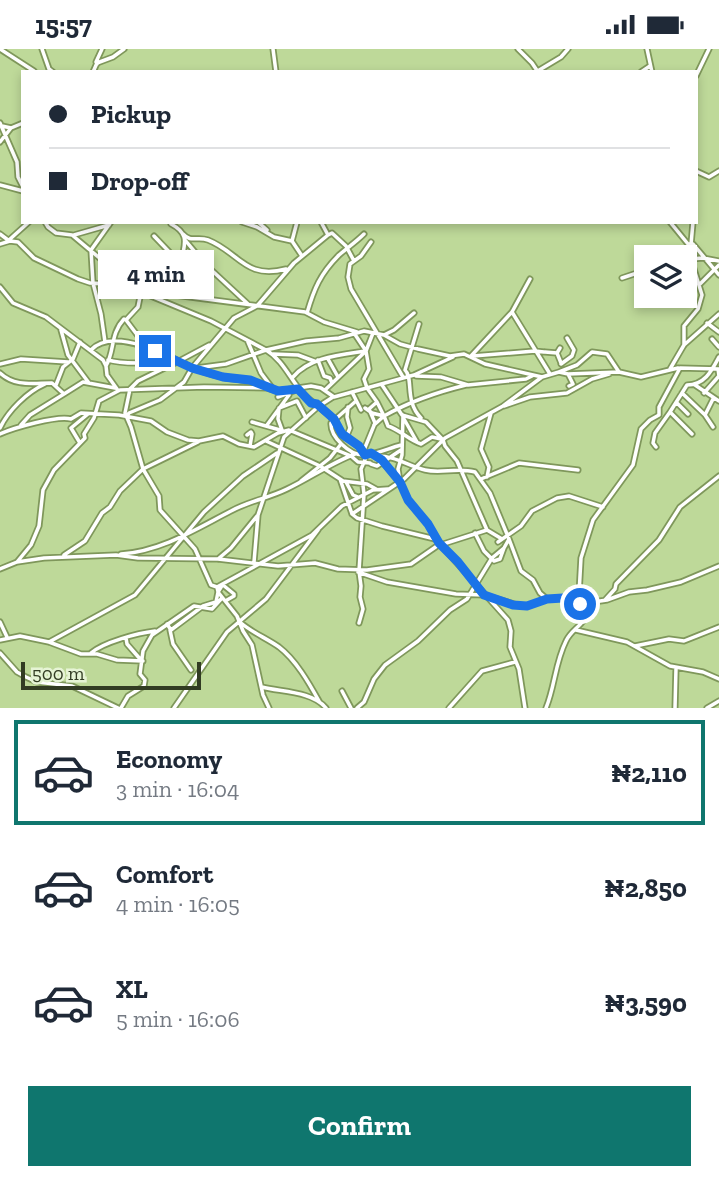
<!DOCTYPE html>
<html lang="en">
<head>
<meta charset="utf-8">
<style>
	:root { --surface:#fff; --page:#f6f6f7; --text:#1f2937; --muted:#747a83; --line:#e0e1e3; --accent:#0f766e }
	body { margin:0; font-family:"Zilla Slab",serif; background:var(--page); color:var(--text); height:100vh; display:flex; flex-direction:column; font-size:26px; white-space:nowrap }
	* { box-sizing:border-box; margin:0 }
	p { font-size:23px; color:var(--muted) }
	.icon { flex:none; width:38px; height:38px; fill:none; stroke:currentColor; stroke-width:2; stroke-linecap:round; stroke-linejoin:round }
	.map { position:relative; height:659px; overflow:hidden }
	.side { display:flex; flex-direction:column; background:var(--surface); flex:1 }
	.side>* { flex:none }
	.top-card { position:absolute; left:21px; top:21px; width:677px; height:154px; border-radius:0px; box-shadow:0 4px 10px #0003; display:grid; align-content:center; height:154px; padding:0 28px; background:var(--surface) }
	.tools { position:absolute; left:634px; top:196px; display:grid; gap:14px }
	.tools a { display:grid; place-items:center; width:63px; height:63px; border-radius:0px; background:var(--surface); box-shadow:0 4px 10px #0003; font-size:35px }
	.scale { position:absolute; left:21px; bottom:18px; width:180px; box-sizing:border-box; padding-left:7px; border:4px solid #323c23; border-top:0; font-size:19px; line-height:24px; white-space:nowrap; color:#323c23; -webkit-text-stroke:5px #e6f4d5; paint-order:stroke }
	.end { position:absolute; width:32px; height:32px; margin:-16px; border:9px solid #1a73e8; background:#fff; box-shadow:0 0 0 4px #fff }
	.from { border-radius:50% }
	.bubble { position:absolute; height:49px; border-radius:0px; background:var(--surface); box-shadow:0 4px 10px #0003; font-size:23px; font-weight:800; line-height:49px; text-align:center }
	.top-card b { display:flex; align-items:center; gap:24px; height:66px; font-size:26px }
	.top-card b+b { border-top:2px solid var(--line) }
	.top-card i { width:18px; height:18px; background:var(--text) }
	ul { padding:12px 0 0; list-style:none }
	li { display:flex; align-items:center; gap:21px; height:105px; margin:0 14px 10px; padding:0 14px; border:4px solid transparent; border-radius:0px }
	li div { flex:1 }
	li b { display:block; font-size:26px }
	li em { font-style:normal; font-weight:800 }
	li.selected { border-color:var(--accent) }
	li>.icon { width:63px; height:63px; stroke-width:1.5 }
	.button { display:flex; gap:14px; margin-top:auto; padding:14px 28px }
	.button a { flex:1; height:80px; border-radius:0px; background:var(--accent); color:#fff; font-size:28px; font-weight:800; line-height:80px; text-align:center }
	.status { display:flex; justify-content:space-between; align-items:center; height:49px; padding:0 35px; background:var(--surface); direction:ltr }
	.status svg { height:19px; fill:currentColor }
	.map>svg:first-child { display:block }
</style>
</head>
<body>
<div class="status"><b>15:57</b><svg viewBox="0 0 49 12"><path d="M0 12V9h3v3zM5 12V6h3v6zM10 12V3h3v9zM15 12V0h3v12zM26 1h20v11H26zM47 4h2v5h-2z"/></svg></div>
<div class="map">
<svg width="719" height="659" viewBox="0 0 719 659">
	<rect width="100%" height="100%" fill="#bed999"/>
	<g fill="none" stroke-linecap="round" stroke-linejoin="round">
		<defs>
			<path id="minor" d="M0,0L34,22
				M42,0L49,20L53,23
				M273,0L276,23
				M518,0L532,14L538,23
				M647,0L652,23
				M97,15L96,13L102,0
				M93,23L97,14L113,8L124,0
				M536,23L561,8L568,0
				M641,23L650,17
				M696,27L709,0
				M0,74L17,113L18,128L23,138
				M2,77L11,79L23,74
				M0,93L11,79
				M696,122L709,128L719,122
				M0,136L23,142
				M45,173L48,178L56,184L72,186L133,237
				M242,173L257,178L274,188L292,192
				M258,173L267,181
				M297,173L292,192L302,207
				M321,173L328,186L332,184L346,197L354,212
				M670,173L688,195H693L719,226
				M171,175C196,188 178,202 183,220C186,231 194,240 201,249
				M0,185L8,191
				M183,185C191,194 197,187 208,191C239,203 245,231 286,220
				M74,186L109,176
				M154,187L177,211L206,216L248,255
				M9,191L29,173
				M185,191L205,215
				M371,193L361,207L350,215L348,228L351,240L403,328
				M0,195L10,192L18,193L34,209L78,230L90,234L130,236L141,243L211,272L266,301L306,292L339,289L364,282L384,286L400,295L418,300L450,307L464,305L485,315L542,328
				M676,208L689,201
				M691,210L703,209L719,212
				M622,229L646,221
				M699,236L719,216
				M0,238L13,254L46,268L103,311L106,317L107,326L117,340
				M144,242L305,263L324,273L357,283
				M512,263L550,325
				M307,264C314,240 320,225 339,206C347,199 356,193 364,185
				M126,271L141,291L142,295
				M707,274L719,283
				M419,275L405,321C414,329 404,352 421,369
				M61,281L68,306L89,334
				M384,286L394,281L414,264
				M712,290L719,298
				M105,293L101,265L93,234L91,201L111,173
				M248,293L261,324L273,340
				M684,296V277L698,260L702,246L690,207L693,173
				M560,299L557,304L561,314
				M91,301C110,280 157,301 179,312L209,296
				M545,303L557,304
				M273,305L298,306L314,312
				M471,307L512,263L530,230
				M473,307L535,302L544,303
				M328,310L338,328
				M108,311C128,317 148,311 168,318
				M318,311L324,327L330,329L332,334
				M0,315L21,310L68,313
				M561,315L572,307L574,301L567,289
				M106,317C115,301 110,285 124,270L126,271L138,258L141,243
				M196,319L226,315L266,301C288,314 294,343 316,355C321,358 323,363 329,365L342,385L359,397L364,404
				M670,320L684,296L719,265
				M559,323L577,316L592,303L607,305L619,323
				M0,324C15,338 33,334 52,334L64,345L83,333L115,339
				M568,325L573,335L569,337
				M416,327L441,328L468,336L526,330L532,327
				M293,328C310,308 340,306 366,302
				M56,336L63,318L73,310L80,293
				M382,336L402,366L426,373L443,391L445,397L457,412L487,481L502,490
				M695,336L719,352
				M264,338C251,331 240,331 226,329C211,326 193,320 179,312L138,332L130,340L125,364L131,378L143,420L159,447L160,461L195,500L211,536L217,538L218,543L237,567L243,582L252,596L263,646L269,659
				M325,341L366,302L354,284
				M352,343L361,361
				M682,344L705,366L713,378
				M704,344L719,327L718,320
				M278,348L296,341
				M356,352L331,374C330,388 350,406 363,406C375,406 389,399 401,396
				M677,354L688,365
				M504,357L530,348L567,344L592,330L609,325
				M365,359L372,364L384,367L388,377C400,381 409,391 421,395L432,388L441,390
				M705,366L713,350
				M127,367L129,364L160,351L184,333L192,319L234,269L257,257L294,214L328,186
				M384,367C409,353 437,343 466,336
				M404,370L417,393
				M252,373L280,381
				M21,376L30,366L64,345
				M267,376L289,346
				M374,376L384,367L377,353
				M0,379C8,362 27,343 45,335
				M282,381L278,370L279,359L297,352L306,369
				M0,385C13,379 58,366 71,370L81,364L119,366L151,372L167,383L188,391L199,392L223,387L239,395L254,398L278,384L289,381L351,407L358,413L370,414
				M692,385L670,363L687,336C705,336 712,321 719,308
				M247,386L251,383L252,385L250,397
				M346,389L350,379L347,368L348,358
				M266,392L320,417L343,432L367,435L376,440
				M80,394L71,379L88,365
				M656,398L653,394L655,384L670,363
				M377,407L400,433L398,420L402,406L403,366
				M371,415L377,417L401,401
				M487,428L489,418L481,400L491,364
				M340,430L352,465L404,430L445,389L503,357L542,328L559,323L568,325L619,323L641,328L678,319
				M481,430L519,414L578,421
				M301,432L330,409L341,395
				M346,433L353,446L358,448
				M400,433L408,451L428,475L439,494L508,571L511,582L510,598L519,620L525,659
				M352,465L357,469L382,477L435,490
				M475,484L484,502L494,512L500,510L504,499
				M498,493L521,477L532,462L557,449L569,447L603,458
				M121,505C162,502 196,480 231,462C249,452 269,449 287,440C310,429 331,414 355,405
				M64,506L85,492L102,464L110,458L120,442L143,420L198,393
				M218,510L231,499L257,467
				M17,513L31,496L39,477L43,441L54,421L85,389L84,385L94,369L99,352L120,341L204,338L267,339L278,342L311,337L321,339L334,348L414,326L453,308
				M254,513L258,466L284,388L319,357L333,348
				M0,520L17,513L44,509L116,506L138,509L218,510L278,517L315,514L338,520L367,521L411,515L437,497L487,481
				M358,523L387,533L456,545L484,546L521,557H527L547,550L540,544L533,531L521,522L509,490
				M223,536L234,545V547L227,551
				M217,538L312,486L342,457L373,441L388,440
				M547,550L579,548
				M605,551L615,540L616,535L659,491L680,458L719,427
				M580,555L607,551L629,543L647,541L681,533L719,517
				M0,573L7,588
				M241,574C253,584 266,589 279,598C296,611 309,634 319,652
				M359,574L363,560L360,548L361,537L359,522L364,445L361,420L365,411L364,401L375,374L369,360L377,353L367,339L364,330L369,320L366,302L373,284
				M167,575L171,581L203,557L216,553L218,543L223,535
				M170,581L173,595L191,621
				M576,581L627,593L670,617L703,623L719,630
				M126,589L127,595L141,611
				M0,591L20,587L49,593L81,605H97L117,611L143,612
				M49,593L135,546L204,463L243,427L277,404
				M635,597L669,590L684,592L719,578
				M0,604L17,623L26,628L37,633L72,637L118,659
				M91,604C104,593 138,584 155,582
				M262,638C281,643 312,642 326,659
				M342,642L351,659
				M121,659L128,647L144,637L145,631L140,625L143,602L152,586L194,557L212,560L222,549
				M174,659L227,583L266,550L318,481
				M357,659L364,653L374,630L385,616L418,592L450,561L467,550L492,509L504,499L509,490L490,444L475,423C456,418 442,425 425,421C408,417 396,407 377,407
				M449,659L482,622L515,613
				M546,659C555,637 555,614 566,592C570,583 578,579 584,571L579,545L581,509L593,471L633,416L641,380L650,371L659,366V358L680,319L719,320
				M675,659L676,619
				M707,659L719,652"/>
		</defs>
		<use href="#minor" stroke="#7f975b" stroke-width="7"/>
		<use href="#minor" stroke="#fff" stroke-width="3.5"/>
	</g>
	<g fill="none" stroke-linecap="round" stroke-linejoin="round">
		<path stroke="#1a73e8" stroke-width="9" d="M155,302L192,319L223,328L250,331L278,342L298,340L311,354L317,355L334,370L342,385L359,397L365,406L371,404L382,411L400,433L408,451L428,475L439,494L458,513L484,546L513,556L527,557L547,550L579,548L580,555"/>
	</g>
</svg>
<div class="tools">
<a><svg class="icon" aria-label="layers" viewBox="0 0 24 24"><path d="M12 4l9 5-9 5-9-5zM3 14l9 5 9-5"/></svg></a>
</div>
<div class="scale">500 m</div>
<i class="end from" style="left:580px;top:555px"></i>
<i class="end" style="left:155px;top:302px"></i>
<div class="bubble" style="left:98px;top:201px;width:116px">4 min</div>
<div class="top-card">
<b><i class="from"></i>Pickup</b>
<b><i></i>Drop-off</b>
</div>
</div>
<section class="side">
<ul>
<li class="selected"><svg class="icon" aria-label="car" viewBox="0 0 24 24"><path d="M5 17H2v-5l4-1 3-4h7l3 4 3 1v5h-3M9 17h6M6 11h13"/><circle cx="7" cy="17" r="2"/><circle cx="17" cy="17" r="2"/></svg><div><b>Economy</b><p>3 min · 16:04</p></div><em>₦2,110</em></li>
<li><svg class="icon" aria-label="car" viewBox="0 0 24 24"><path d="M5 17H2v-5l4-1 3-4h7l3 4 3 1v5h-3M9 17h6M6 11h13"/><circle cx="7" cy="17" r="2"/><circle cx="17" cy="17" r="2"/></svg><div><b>Comfort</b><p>4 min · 16:05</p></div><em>₦2,850</em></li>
<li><svg class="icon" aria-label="car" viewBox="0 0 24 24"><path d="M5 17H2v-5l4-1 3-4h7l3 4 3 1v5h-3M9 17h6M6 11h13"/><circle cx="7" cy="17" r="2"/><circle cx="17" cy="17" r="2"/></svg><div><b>XL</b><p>5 min · 16:06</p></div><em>₦3,590</em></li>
</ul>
<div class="button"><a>Confirm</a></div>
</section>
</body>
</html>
